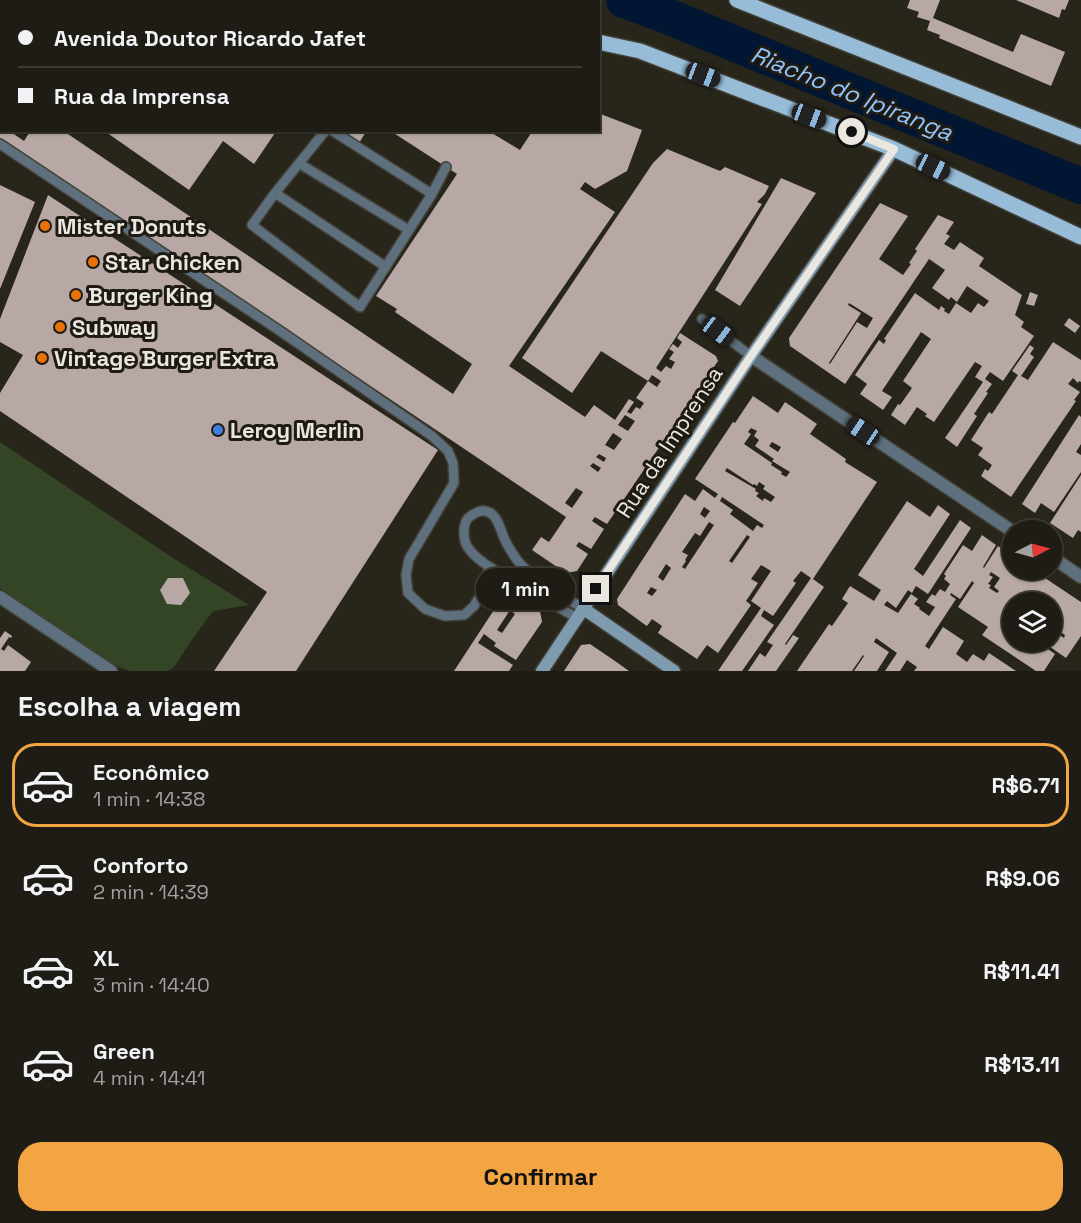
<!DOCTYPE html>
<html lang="pt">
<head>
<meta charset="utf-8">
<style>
	:root { --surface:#1e1c14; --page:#26251d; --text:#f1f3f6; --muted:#a1a1a0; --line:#3c3a34; --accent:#f3a443 }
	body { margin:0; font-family:"Space Grotesk",sans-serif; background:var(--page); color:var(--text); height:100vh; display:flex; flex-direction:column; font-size:22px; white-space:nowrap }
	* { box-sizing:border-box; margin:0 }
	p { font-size:20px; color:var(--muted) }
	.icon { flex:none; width:33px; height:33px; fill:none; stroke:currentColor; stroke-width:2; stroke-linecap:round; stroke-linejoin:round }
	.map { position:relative; height:671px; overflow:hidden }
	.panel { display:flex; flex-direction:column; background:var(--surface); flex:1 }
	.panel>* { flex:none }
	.top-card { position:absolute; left:0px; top:0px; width:600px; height:132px; box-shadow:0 2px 4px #0004,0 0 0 2px var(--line); display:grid; align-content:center; height:132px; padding:0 18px; background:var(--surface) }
	.needle { width:39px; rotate:84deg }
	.buttons { position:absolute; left:1002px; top:520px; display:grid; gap:12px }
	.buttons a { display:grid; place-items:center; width:60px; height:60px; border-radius:50%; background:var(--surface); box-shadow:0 2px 4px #0004,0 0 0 2px var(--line); font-size:30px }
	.end { position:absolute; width:27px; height:27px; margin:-14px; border:8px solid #eae7e1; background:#111; box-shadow:0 0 0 3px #111 }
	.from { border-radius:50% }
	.bubble { position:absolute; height:42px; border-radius:21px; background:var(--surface); box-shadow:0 2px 4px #0004,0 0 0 2px var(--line); font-size:20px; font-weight:600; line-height:42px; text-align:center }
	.car { position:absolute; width:18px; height:36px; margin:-18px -9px; border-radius:8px; box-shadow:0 0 4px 2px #0007; background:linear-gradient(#222 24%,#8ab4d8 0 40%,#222 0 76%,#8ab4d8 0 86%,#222 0) }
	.top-card b { display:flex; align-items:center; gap:21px; height:57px; font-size:22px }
	.top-card b+b { border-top:2px solid var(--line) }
	.top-card i { width:15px; height:15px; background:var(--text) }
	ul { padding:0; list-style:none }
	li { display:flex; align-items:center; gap:18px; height:84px; margin:0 12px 9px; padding:0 6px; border:3px solid transparent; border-radius:24px }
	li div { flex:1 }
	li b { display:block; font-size:22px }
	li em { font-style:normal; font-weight:600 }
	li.current { border-color:var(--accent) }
	li>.icon { width:54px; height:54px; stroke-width:1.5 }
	h2 { padding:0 18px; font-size:27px; line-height:72px }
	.action { display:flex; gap:12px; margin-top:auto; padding:12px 18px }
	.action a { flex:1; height:69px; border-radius:24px; background:var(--accent); color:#111; font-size:24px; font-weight:600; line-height:69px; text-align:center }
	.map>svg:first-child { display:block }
</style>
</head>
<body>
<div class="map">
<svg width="1081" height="671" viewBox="0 0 1081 671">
	<rect width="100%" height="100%" fill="#28251b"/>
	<path fill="#334525" d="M0,442L173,558L249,605L213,611L193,638L174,667L168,671H130L112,664L0,588Z"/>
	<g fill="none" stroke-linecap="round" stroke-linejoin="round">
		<path stroke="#001633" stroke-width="36" d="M624,0L665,15L1081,186"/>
	</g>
	<path fill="#b7a8a5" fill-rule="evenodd" d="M910,0H940L933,18L1013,52L1021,34L1065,52L1051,86L939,38L940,35L927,30L930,21L917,17L919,12L907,8Z
		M1016,0H1069L1065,10L1062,9L1059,18Z
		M598,113L642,130L627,171L595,189L585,182L580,189L615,212L509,366L585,417L594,405L615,420L629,399L634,402L627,412L631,414L636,407L640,409L644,403L636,398L648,381L657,387L661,381L652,375L648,381L601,351L572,393L522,358L653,163L667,149L720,171L725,167L769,186L765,194L757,202L762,204L656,368L661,372L666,366L671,369L675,362L669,359L674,352L669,349L673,344L678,348L682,342L677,338L680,333L716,356L718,361L607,524L595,517L594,518L592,521L604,529L591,549L579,542L576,546L588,554L577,571L566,573L532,550L541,537L549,542L566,517L0,138V130H8L24,141L31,130H62L453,394L472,364L395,312L397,309L376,296L457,174L389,130H487L520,150L533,130H598ZM625,415L635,421L628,431L618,425ZM613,433L622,439L614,450L605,445ZM599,454L606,458L604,462L596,457ZM593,463L601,468L598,472L590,466ZM576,488L583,492L572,508L565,503Z
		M103,130H277L254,164L223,141L189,190Z
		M344,130H367L359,143Z
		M781,178L816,193L740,306L715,290Z
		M0,185L35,202L0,289Z
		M48,195L438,450L296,671H214L267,592L0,411V393L23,355L0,342V319Z
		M880,203L908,216L879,259L903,275L911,264L909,263L917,251L915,249L938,215L954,222L946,234L950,236L944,244L954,250L960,242L984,258L979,266L1022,295L1015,315L1024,322L1021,327L1034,336L1003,381L990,372L985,379L992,384L986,392L988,393L974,414L977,416L957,447L945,438L983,382L975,377L982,366L975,362L934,422L925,416L927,414L917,407L905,425L891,415L898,404L900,405L912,388L903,381L931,339L921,332L882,391L892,397L883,410L860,394L867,384L855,375L879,340L884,344L886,340L884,339L915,293L939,310L941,306L945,309L944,311L949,314L956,303L971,313L978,303L984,307L989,301L967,286L957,302L951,297L949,300L932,288L945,270L929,259L845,384L790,346L789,338ZM849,303L873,318L867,328L857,322L830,364L829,363L861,313L848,305Z
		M1030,292L1038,295L1034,306L1026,304Z
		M1069,318L1080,326L1075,333L1064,325Z
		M1053,342L1081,360V382L1079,381L1078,383L1073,378L1068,384L1080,392L1074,400L1076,401L1011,497L981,476L985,469L988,471L992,465L978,455L983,448L971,440L989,412L992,414L1018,375L1012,371L1030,345L1034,348L1030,354L1034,357L1021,376L1028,380Z
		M753,396L778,413L785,402L817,424L810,434L846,459L845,462L877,482L813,579L824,587L785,644L786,645L793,635L799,638L776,671H748L760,653L765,657L773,645L767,642L811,578L801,571L793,581L796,583L773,616L764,610L761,616L774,625L742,671H718L761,608L751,601L771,571L761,565L751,579L758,583L746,601L751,605L718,653L707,645L697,659L658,633L662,626L652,619L647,626L644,624L618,605L617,599L685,494L695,501L703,489L715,498L718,494L695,479L733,422L735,423ZM751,428L757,431L754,436L759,440L755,446L774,459L772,461L790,472L786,477L781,474L782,472L771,465L772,463L744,444L751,434L748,432ZM772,442L781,447L778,452L769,446ZM727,468L753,485L754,484L757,486L759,482L765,486L763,489L775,497L771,502L764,498L763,501L756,496L759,493L755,491L756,489L725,471ZM722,497L764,525L762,528L757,525L753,531L730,514L733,510L720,501ZM704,507L710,511L705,518L700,514ZM709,522L714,525L685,569L682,567L686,561L685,560L688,555L682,552L695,533L700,536ZM747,535L750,537L732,563L729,561ZM666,564L671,568L663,581L658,577ZM651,587L657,590L652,596L647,593Z
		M1079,415L1081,417V444L1076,452L1081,455V472L1054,512L1041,503L1035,513L1022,504Z
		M1081,475V532L1078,530L1073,538L1050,523Z
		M907,501L930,517L938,505L950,514L914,569L923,576L960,520L971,528L928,594L916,586L912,593L908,590L896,608L887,601L884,605L898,613L911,594L918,599L914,604L920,608L919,609L929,616L935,607L926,602L932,594L935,596L940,589L945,592L950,584L944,579L946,576L944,574L963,545L972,551L982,535L996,545L983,567L984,568L998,546L1012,556V570H1033L1081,602V636L1066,658L1043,642H1052V630L1064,638L1065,635L1052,626V603H1032L1033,601L1023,594L1021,597L1024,600L1021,603H1012V622L1010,620L1004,628L1008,630L1012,624V642H1038L1055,654L1044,671H1036L982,635L988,627L958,607L974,583L972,581L960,599L951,593L950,595L956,599L925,646L929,649L943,627L964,641L956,654L967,662L973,654L984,661L989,653L1016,671H914L917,667L907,660L900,671H885L897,653L876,638L874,642L889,652L877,671H854L864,656L863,655L852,671H797L829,624L832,626L848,603L842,599L850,586L874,601L881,590L858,575ZM991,572L1000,578L994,587L999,591L997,593L989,588L991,585L988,584L993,577L989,575Z
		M168,578H183L190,593L181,605L167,604L160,590Z
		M507,590L540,611L542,622L516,660L494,646L496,643L484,634L478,643L513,665L509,671H454ZM510,610L515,614L502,633L497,630Z
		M5,631L12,636L11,638L9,637L1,649L4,651L8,645L31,662L25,671H0V638Z
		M590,644L615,661L629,671H564L581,645Z"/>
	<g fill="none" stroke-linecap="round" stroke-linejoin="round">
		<defs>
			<path id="lane" d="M218,0L231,2
				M104,2V0
				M0,107H2
				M326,130L275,193L386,267
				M331,130L432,194
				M0,144L283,333L432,436L448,451L453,463L454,483L409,559L406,575L408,593L425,609L445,616L464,615L474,606L481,594L486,576L490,567
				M300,164L409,230
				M275,193L252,225L360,307L432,194L446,167
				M702,319L751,356
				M577,618C556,606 535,594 514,581C500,573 478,562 469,549C463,542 462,526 468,518C472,515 480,510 485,511C498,513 500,530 505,540C508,547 513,554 517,560C530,577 565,597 584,609"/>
			<path id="street" d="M751,356L1012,531
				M1052,557L1081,577
				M0,597L111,671"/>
			<path id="secondary" d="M584,609L674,671
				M542,671L751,356L894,149"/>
			<path id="primary" d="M414,0L420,2
				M737,0L1081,137
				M598,42L640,51L894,149L1081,237"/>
		</defs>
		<use href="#lane" stroke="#434037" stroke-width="12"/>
		<use href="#street" stroke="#434037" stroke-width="15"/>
		<use href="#secondary" stroke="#434037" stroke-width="15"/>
		<use href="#primary" stroke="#434037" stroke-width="18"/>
		<use href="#lane" stroke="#5e707d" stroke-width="9"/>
		<use href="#street" stroke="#5e707d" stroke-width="12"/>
		<use href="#secondary" stroke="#7e9bb0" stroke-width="12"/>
		<use href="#primary" stroke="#96bcd7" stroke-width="15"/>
	</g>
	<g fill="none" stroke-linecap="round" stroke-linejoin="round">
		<path stroke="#eae7e1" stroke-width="8" d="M596,589L751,356L894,149L852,132"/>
	</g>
	<g fill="#e8710a" stroke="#1f1b12" stroke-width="2">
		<circle cx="45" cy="226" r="6"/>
		<circle cx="93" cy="262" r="6"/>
		<circle cx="76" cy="295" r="6"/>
		<circle cx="60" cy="327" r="6"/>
		<circle cx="42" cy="358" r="6"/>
	</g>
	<circle fill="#3f7fe0" stroke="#1f1b12" stroke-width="2" cx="218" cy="430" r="6"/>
	<g text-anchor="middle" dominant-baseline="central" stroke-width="6" stroke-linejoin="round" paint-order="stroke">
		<g font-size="22" font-weight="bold" fill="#eae7e1" stroke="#1f1b12" text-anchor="start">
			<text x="57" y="226">Mister Donuts</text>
			<text x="105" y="262">Star Chicken</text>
			<text x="88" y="295">Burger King</text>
			<text x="72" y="327">Subway</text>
			<text x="54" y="358">Vintage Burger Extra</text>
			<text x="230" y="430">Leroy Merlin</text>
		</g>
		<g font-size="22" fill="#eae7e1" stroke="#1f1b12">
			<text transform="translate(669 442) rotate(-57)">Rua da Imprensa</text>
		</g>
		<g font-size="24" font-style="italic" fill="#90c3fb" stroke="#1f1b12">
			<text transform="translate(852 93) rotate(22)">Riacho do Ipiranga</text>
		</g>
	</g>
</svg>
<div class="buttons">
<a><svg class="needle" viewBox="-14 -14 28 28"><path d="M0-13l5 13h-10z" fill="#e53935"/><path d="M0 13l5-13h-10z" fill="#a1a1a0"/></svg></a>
<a><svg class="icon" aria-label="layers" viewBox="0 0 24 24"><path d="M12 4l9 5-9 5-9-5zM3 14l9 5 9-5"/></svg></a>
</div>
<i class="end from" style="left:852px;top:132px"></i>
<i class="end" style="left:596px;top:589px"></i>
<div class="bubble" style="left:476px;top:568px;width:99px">1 min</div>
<i class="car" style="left:703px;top:75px;rotate:111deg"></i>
<i class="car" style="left:809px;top:116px;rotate:111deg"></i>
<i class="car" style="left:933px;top:167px;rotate:115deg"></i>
<i class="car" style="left:718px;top:331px;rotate:127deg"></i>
<i class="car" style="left:863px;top:431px;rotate:304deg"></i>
<div class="top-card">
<b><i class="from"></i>Avenida Doutor Ricardo Jafet</b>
<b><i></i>Rua da Imprensa</b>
</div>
</div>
<section class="panel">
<h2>Escolha a viagem</h2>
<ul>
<li class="current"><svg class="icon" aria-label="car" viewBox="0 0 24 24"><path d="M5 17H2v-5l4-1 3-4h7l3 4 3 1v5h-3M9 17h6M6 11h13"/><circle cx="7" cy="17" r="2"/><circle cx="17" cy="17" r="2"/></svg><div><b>Econômico</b><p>1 min · 14:38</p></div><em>R$6.71</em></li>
<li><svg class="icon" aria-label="car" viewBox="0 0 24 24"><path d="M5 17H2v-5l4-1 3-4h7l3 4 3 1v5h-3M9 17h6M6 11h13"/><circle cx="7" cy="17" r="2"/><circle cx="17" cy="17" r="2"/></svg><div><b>Conforto</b><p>2 min · 14:39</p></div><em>R$9.06</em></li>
<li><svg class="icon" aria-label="car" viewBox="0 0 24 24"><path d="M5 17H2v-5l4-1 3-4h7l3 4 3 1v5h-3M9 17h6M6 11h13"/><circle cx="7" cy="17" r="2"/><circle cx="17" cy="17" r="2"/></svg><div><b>XL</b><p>3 min · 14:40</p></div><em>R$11.41</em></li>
<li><svg class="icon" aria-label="car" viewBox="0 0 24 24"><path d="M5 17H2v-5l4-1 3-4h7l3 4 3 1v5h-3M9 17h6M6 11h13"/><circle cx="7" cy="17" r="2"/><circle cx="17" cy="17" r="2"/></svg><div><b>Green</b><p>4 min · 14:41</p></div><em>R$13.11</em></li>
</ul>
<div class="action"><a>Confirmar</a></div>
</section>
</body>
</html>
